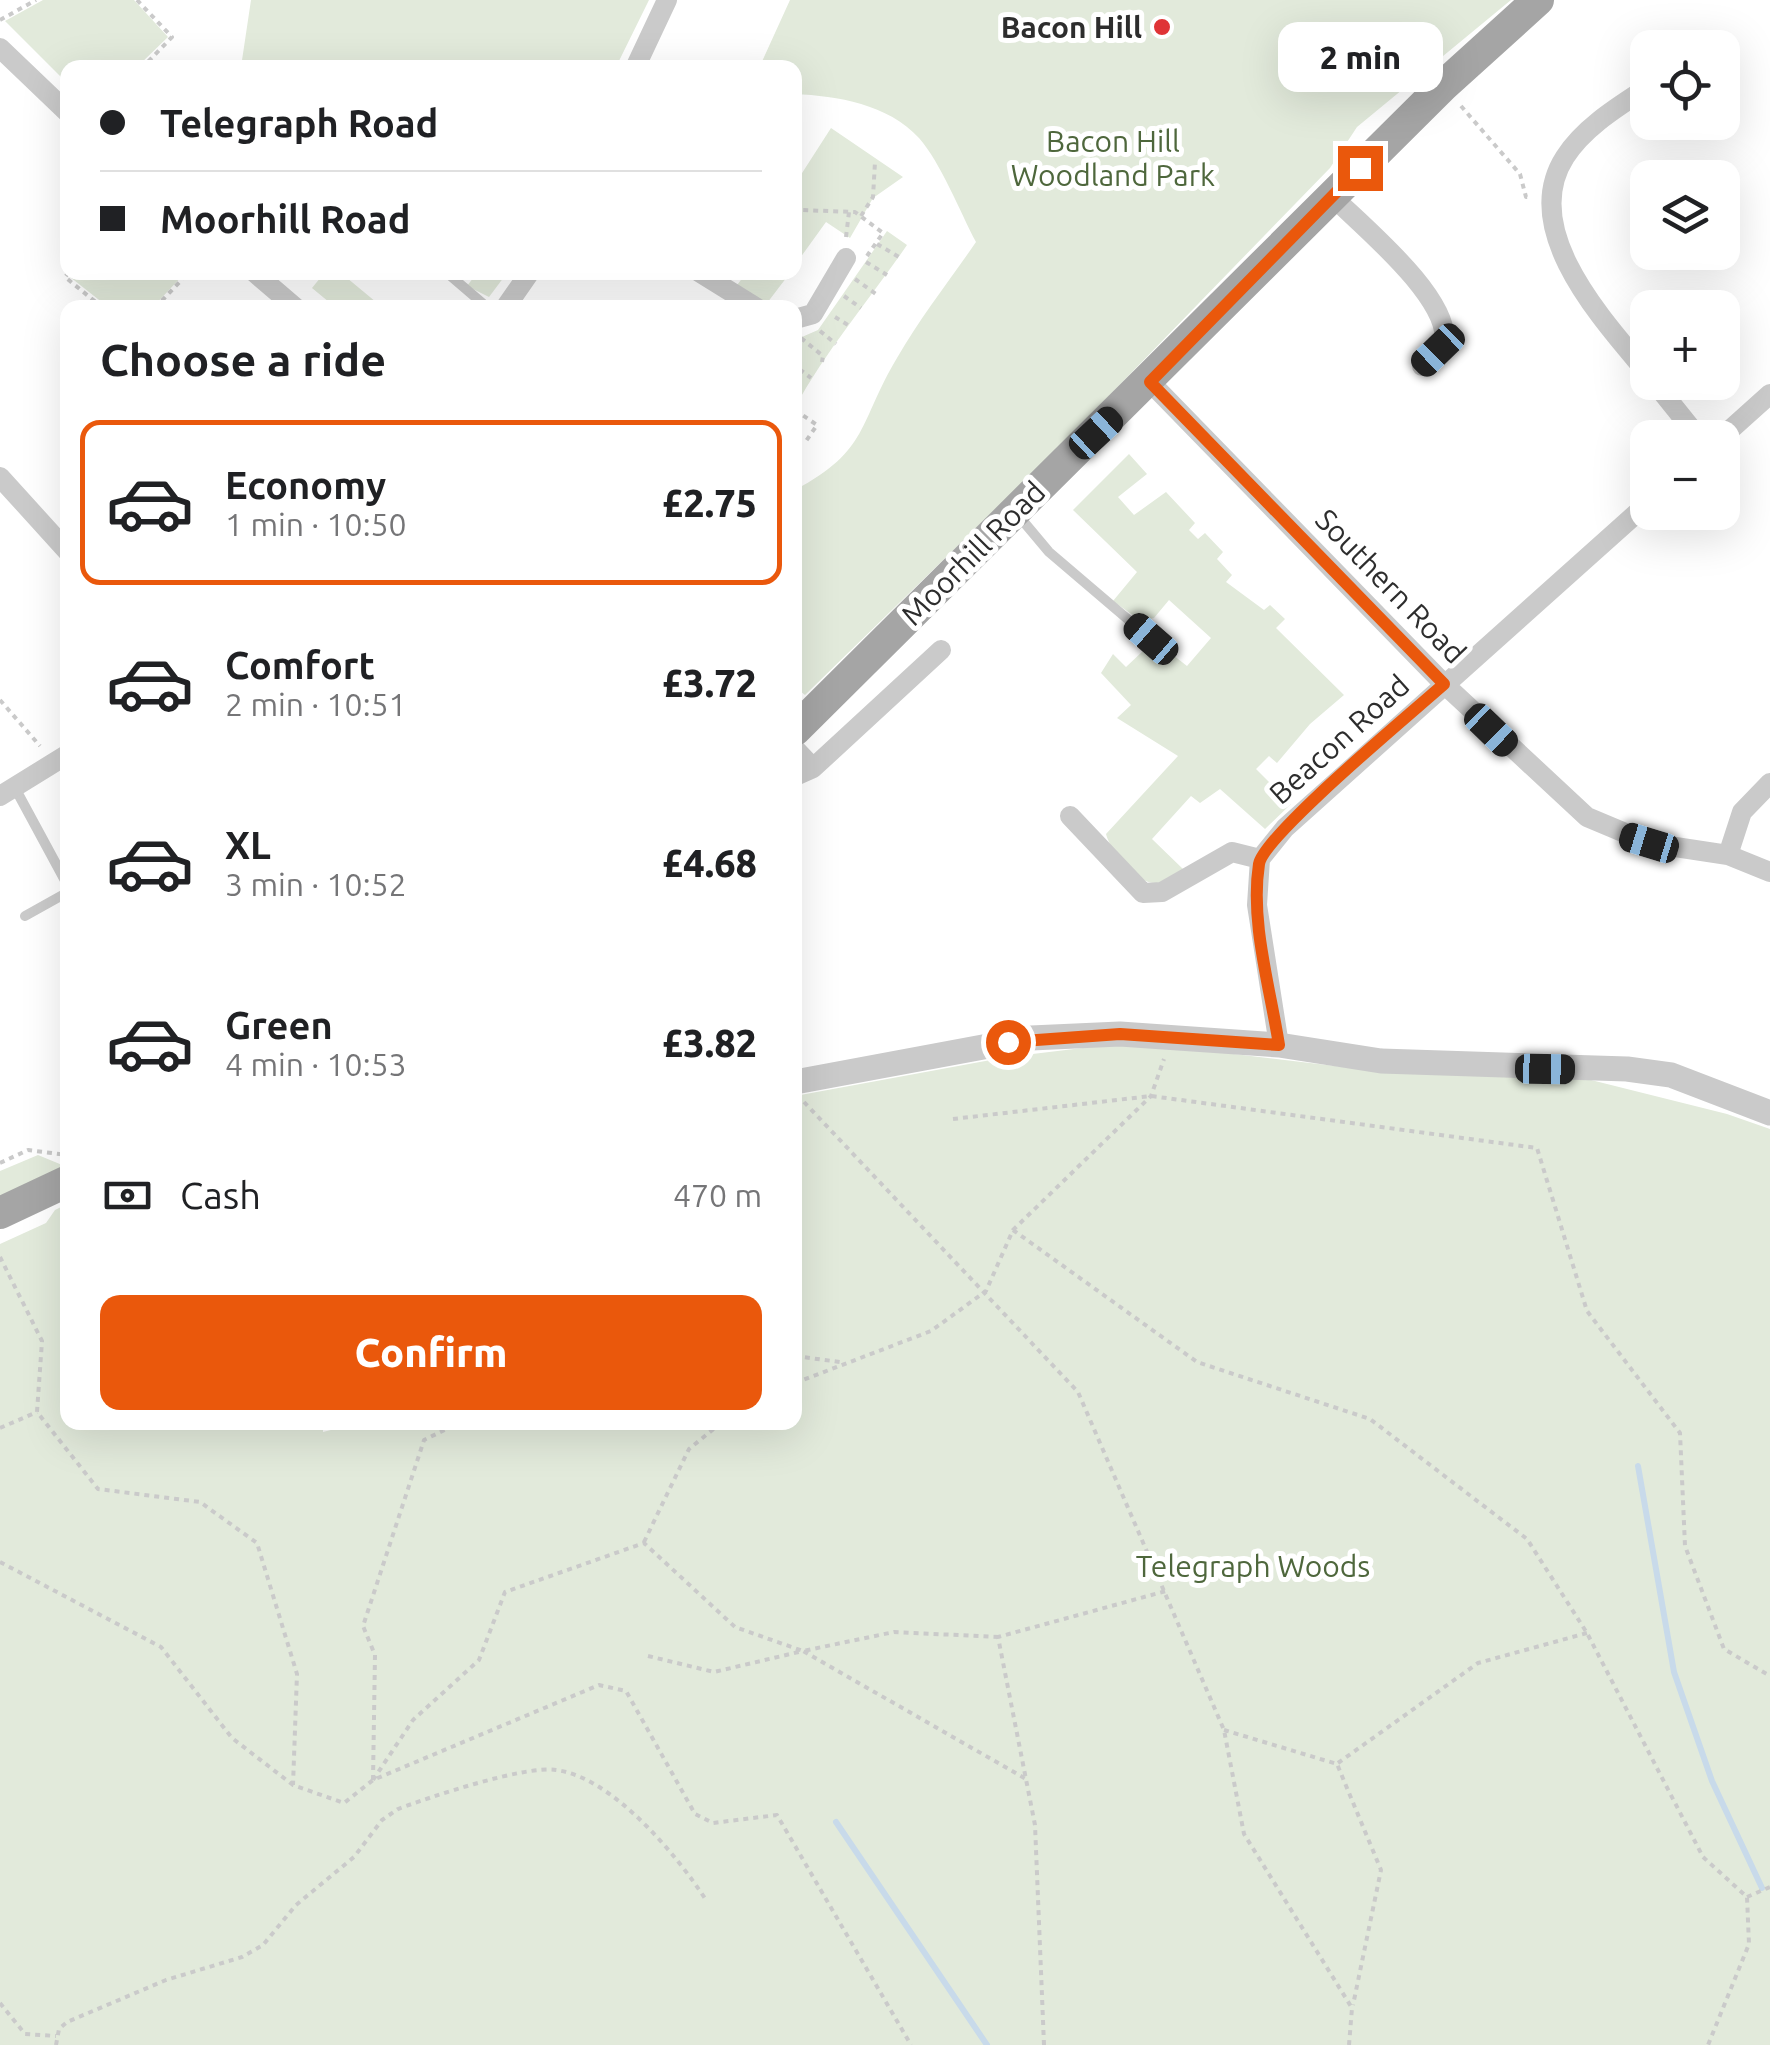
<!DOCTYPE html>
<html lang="en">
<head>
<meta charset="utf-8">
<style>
	:root { --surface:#fff; --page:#f6f6f6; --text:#202124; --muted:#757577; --line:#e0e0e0; --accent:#ea580c }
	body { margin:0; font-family:Ubuntu,sans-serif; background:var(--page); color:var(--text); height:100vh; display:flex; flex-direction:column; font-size:38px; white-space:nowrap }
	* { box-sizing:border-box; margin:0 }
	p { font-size:32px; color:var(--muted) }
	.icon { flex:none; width:55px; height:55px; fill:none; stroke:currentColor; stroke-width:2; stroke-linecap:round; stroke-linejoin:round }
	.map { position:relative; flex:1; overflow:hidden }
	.details { position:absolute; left:60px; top:300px; width:742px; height:1130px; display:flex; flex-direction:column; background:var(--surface); border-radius:20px; box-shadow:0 10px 40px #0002 }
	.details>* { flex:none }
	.hud { position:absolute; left:60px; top:60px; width:742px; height:220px; border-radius:20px; box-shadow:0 10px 40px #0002; display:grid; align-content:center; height:220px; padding:0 40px; background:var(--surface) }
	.fabs { position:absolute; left:1630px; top:30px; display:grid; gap:20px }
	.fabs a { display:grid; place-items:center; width:110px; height:110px; border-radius:20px; background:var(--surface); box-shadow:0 10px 40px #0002; font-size:50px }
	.end { position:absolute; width:45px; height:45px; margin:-22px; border:12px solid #ea580c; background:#fff; box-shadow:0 0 0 5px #fff }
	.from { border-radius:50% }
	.bubble { position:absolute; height:70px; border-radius:20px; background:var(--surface); box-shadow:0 10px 40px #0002; font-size:32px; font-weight:800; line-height:70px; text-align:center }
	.car { position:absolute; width:30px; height:60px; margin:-30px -15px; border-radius:12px; box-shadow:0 0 8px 2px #0007; background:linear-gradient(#222 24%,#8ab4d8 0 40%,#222 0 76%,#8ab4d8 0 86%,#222 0) }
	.hud b { display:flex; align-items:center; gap:35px; height:95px; font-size:38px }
	.hud b+b { border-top:2px solid var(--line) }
	.hud i { width:25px; height:25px; background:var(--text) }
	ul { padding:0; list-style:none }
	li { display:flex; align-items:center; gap:30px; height:165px; margin:0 20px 15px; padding:0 20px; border:5px solid transparent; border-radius:20px }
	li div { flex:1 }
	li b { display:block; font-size:38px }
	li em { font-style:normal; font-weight:800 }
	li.on { border-color:var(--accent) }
	li>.icon { width:90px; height:90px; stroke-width:1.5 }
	h2 { padding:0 40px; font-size:45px; line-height:120px }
	.pay { display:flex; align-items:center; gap:25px; height:110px; padding:0 40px; font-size:38px }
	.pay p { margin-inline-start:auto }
	.primary-button { display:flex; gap:20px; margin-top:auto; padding:20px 40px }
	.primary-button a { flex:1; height:115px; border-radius:20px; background:var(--accent); color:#fff; font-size:40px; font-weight:800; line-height:115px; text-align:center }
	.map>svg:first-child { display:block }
</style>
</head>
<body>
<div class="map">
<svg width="1770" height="2045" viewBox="0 0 1770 2045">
	<rect width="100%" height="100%" fill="#fff"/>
	<path fill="#e2eadb" d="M43,0H134L168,37L137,67L68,68L67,83L5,21Z
		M251,0H649L616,67H241Z
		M790,0H1511L1357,127L1330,168L1067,439L805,695L795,687V490C870,450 858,423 897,358C920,318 950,280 976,242C960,212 941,163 919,138C888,104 837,96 795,94V68H759Z
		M831,128L903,177L873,198L850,238L826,222L795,265V184Z
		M887,231L907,245C870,299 827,349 795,407V340L818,330Z
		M325,272L341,273L382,307H335L312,288Z
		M73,273V272L185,273L152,308L108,307L70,277Z
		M477,273H507L489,297L467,286Z
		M746,273H790L764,307L732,292Z
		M1129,454L1147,474L1118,497L1134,515L1166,492L1195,523L1189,530L1198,539L1205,533L1223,552L1217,559L1232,575L1226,582L1264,610L1270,605L1285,619L1276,628L1344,695L1310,724L1277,763L1269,756L1256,769L1291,804L1265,829L1220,789L1200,803L1191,796L1152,839L1183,869C1178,873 1170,880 1163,882C1139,890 1111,853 1106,834L1178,756L1117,718L1131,705L1101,673L1113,654L1126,667L1144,650L1127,631L1130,629L1159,654L1164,648L1187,666L1211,638L1169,600L1154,618L1141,621L1113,601L1137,572L1073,510Z
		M1132,1042L1369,1070L1587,1079L1727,1114L1770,1129V2045H0V1244L46,1223L55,1210L67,1204L68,1422H323V1432L362,1422H795V1096L1007,1057Z
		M38,1155L67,1167L0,1199V1171Z"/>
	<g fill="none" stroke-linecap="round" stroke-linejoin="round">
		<path stroke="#c8daea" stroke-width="6" d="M1638,1466L1674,1672L1712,1781L1762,1888
			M836,1822L987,2045"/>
		<path stroke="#cacaca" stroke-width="4" stroke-dasharray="5 5" stroke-linecap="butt" d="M137,0L172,37L142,68
			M0,20L36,0
			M1461,106L1520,174L1526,197H1532
			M795,205L801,210L855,212L883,233L867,256
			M861,216L873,197L875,162
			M846,237L849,212
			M877,244L899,257
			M866,262L887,275
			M69,272L65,277L103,308
			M855,279L876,294
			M844,296L861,308
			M155,308L189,272
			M835,317L848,325
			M820,331L836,344
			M801,338L823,356L822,362
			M795,340L799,369L811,378
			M795,410L817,425L804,444
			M0,700L40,746
			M804,1102L1078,1392L1224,1730L1244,1834L1352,2008L1349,2045
			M953,1119L1151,1096L1537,1148L1587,1311L1680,1433L1685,1546L1724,1649L1770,1676
			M0,1163L28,1150L67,1155
			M1013,1230L1197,1362L1370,1419L1527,1539L1587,1633L1703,1857L1747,1897L1749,1944L1708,2045
			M0,1257L42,1341L37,1412L98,1489L200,1502L257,1543L297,1674L293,1785L344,1803L373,1780L599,1685L626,1691L695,1814L713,1823L777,1815L911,2045
			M795,1356L840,1362
			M795,1383L931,1331L986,1291L1013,1230L1151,1096L1164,1059
			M0,1428L37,1412
			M644,1542L689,1449L722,1422
			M0,1562L161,1647L232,1738L293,1785
			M648,1656L714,1672L803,1651L1026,1779
			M1224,1730L1337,1764L1381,1870L1353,2005
			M1338,1763L1478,1663L1587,1633
			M373,1780L413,1720L479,1660L505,1592L644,1543L735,1627L803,1651L894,1632L998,1637
			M373,1780L375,1655L363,1626L424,1440L461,1422
			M1747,1897L1770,1887
			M0,2003L25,2034L56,2036
			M56,2045L59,2029L67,2022L166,1980L242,1957L263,1945L296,1905L354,1857L382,1820L398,1809C430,1797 525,1765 556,1770C612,1777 677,1855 706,1900
			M1044,2045L1035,1825L998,1637L1166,1591"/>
		<path stroke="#cacaca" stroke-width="10" d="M446,272L488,308
			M1018,515L1049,552L1151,639
			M15,788L68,886
			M25,916L68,892"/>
		<path stroke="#cacaca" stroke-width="20" d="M0,48L68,113
			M635,68L667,0
			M1648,87C1619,106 1584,127 1565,157C1518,230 1604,321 1648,374
			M1332,196C1361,225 1452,299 1444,343L1422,366
			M254,272L296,308
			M699,272L757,308
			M505,308L530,272
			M795,319L813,314L846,258
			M1150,382L1444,684L1587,817L1649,843L1728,855L1770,872
			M1654,382L1699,438
			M1721,438L1770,394
			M0,477L68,552
			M795,749L813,768
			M795,776L813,768L941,650
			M0,796L68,754
			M1070,816L1143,893L1162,892L1232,852L1260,859
			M1728,855L1742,812L1770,783
			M1279,1045L1257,905L1260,859L1285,828L1648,503"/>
		<path stroke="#cacaca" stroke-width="25" d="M795,1082L1031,1038L1120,1034L1279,1045L1381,1061L1627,1069L1671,1075L1770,1113"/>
		<path stroke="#a5a5a5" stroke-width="32" d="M795,730L1443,86L1538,0
			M0,1213L68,1181"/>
	</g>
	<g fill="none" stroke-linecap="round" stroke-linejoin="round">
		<path stroke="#ea580c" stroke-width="12" d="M1008,1042L1120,1034L1279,1045C1270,987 1250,922 1259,864C1264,835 1414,711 1444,684L1150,382L1360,168"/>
	</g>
	<circle fill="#df3436" stroke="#fff" stroke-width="4" cx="1162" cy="27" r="10"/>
	<g text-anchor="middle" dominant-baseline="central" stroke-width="10" stroke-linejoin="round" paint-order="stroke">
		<g font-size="30" font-weight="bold" fill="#2d2d2d" stroke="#fff" text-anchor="end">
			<text x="1142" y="27">Bacon Hill</text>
		</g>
		<g font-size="30" fill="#4e673c" stroke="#fff">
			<text x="1113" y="141">Bacon Hill<tspan x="1113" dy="34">Woodland Park</tspan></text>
			<text x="1253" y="1566">Telegraph Woods</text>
		</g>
		<g font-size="30" fill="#2d2d2d" stroke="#fff">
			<text transform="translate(973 553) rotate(-45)">Moorhill Road</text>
			<text transform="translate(1391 586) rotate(46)">Southern Road</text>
			<text transform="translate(1339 739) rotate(-42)">Beacon Road</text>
		</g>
	</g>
</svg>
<div class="fabs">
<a><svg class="icon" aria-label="locate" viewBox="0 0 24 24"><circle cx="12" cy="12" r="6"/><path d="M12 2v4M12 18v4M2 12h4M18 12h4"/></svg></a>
<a><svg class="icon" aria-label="layers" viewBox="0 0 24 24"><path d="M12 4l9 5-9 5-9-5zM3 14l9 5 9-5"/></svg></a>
<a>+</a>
<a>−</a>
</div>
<i class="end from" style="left:1008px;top:1042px"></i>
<i class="end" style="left:1360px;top:168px"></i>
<div class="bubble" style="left:1278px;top:22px;width:165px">2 min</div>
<i class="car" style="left:1438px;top:350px;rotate:226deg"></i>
<i class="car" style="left:1096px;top:433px;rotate:47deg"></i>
<i class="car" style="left:1151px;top:639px;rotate:311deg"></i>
<i class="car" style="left:1491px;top:730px;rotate:134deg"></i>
<i class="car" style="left:1649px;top:843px;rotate:287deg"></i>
<i class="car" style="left:1545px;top:1069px;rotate:91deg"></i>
<div class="hud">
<b><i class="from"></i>Telegraph Road</b>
<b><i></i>Moorhill Road</b>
</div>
<section class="details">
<h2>Choose a ride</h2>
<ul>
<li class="on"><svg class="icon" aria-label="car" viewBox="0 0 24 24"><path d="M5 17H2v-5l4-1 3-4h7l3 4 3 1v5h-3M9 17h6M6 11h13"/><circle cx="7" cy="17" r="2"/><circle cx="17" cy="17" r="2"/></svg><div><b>Economy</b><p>1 min · 10:50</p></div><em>£2.75</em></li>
<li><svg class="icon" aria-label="car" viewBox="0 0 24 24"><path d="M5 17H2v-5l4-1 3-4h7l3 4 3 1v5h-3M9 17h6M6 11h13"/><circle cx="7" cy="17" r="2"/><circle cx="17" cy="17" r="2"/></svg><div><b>Comfort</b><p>2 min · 10:51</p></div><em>£3.72</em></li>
<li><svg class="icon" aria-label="car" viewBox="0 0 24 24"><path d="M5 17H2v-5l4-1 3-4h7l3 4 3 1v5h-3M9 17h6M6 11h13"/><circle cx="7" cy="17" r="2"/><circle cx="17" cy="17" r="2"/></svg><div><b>XL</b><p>3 min · 10:52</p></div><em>£4.68</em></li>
<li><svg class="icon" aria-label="car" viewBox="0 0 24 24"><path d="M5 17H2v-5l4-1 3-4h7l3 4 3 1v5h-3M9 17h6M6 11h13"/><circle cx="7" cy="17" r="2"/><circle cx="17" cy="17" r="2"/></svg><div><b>Green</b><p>4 min · 10:53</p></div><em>£3.82</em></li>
</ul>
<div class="pay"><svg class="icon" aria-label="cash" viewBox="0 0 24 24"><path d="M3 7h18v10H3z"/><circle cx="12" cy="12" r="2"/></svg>Cash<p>470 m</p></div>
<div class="primary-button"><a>Confirm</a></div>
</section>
</div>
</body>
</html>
